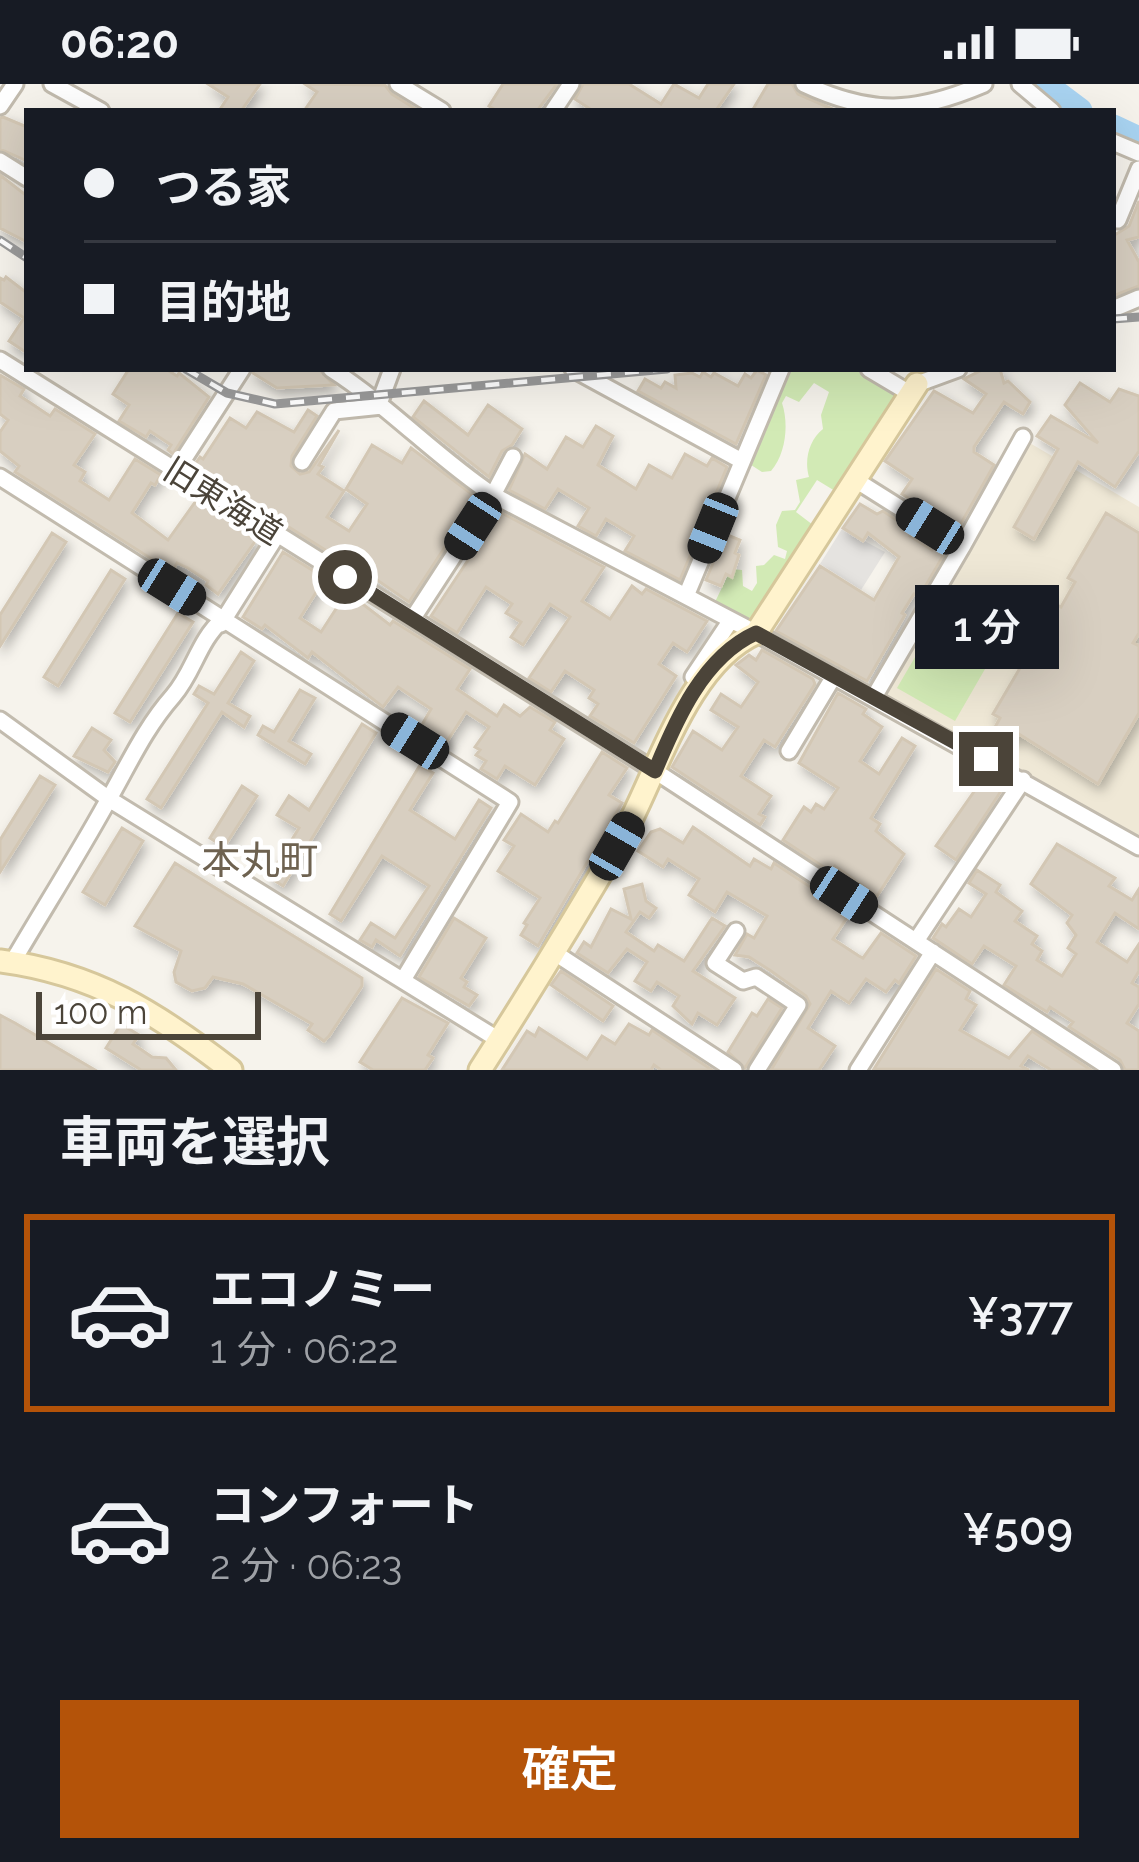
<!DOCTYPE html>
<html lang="ja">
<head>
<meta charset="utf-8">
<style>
	:root { --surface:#171b24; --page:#20242c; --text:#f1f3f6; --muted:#9ea1a6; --line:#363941; --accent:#b45309 }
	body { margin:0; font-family:Raleway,"Noto Sans JP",sans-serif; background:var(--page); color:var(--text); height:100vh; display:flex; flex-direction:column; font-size:45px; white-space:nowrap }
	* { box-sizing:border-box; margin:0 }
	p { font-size:39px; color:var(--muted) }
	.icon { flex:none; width:66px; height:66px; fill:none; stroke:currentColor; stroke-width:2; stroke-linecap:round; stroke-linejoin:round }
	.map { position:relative; height:986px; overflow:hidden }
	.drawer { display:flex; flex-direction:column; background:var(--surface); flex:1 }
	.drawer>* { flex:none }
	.hud { position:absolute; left:24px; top:24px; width:1092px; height:264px; border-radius:0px; box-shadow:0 12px 48px #0002; display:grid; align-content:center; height:264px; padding:0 60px; background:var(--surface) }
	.scale { position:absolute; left:36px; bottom:30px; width:225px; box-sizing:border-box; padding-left:12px; border:6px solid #4b4439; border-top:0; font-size:33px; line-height:42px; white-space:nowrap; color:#4b4439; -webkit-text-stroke:9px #fff; paint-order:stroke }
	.end { position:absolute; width:54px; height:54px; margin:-27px; border:15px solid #4b4439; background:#fff; box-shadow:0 0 0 6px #fff }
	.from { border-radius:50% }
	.bubble { position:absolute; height:84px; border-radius:0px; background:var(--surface); box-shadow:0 12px 48px #0002; font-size:39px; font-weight:600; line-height:84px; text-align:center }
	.car { position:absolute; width:36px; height:72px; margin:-36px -18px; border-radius:15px; box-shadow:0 0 9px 3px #0007; background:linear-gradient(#222 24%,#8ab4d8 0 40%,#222 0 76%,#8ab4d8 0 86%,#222 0) }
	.hud b { display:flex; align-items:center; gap:42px; height:114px; font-size:45px }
	.hud b+b { border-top:3px solid var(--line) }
	.hud i { width:30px; height:30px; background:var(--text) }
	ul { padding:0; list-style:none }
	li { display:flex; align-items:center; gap:36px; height:198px; margin:0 24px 18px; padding:0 36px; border:6px solid transparent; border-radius:0px }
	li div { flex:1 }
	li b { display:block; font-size:45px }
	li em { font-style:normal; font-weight:600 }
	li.selected { border-color:var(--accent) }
	li>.icon { width:108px; height:108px; stroke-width:1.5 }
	h2 { padding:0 60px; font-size:54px; line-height:144px }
	.button { display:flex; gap:24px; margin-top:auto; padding:24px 60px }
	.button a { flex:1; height:138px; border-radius:0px; background:var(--accent); color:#fff; font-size:48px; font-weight:600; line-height:138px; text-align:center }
	.status { display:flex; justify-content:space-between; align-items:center; height:84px; padding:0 60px; background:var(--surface); direction:ltr }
	.status svg { height:33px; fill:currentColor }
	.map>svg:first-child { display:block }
</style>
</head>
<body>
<div class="status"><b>06:20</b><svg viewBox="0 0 49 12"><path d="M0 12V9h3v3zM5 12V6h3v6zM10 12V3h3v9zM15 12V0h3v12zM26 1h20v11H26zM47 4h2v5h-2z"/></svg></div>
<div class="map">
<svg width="1139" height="986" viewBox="0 0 1139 986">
	<defs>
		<filter id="shadow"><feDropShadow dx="3.5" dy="6" stdDeviation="6" flood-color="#0004"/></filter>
	</defs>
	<rect width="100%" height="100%" fill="#f6f3ec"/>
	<path fill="#efe8d6" d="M1028,358L1139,423V757L886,614V608Z"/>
	<path fill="#d2eab5" d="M789,285H854L897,310L835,407L817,396L796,428L813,441L750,539L714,520L731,485L742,486L743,502L752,507L757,499L756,482L764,481L774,471L785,475L787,467L778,463L776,441L782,427L795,426L800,418L796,396L809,393C804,376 809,356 823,345L821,331L829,308L814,299L799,318L786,312L782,319C789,340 786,370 771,387L762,388L748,379Z
		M954,506L1011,540L955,637L897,604Z"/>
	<path fill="#e5e3e0" d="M842,445L885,468L861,506L820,480Z"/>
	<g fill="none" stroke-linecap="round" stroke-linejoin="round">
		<path stroke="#a9d4f2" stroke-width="27" d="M1043,0L1079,27
			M1113,44L1139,56"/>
	</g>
	<path fill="#d8cfc1" stroke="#d3c7b4" stroke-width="3" filter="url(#shadow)" d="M208,0H260L241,27H219L228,13Z
		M305,0L385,1L392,10L419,27H304L317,8Z
		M503,0H557L537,27H497L489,22Z
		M583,0H629L661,20L674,0L699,14L708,0H734L717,25L721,27H593L575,15Z
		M768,0H792L798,10L837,27H752Z
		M3,33L27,43V77L0,65V34Z
		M0,91L27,112V158L0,144Z
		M1139,117V153L1127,156L1139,178V202L1113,212V152L1129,142Z
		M6,193L27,209V269L9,257L24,234L0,218V194L4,196Z
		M129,285H166L177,292L179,289L209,313L173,370L168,366L171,361L150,347L146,353L119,337L129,321L113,310Z
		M254,285H319L334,301L277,304L253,289Z
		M984,285H1000L1004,299L1008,297L1030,318L1023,330L1004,318L974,363V368L994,381L959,443L952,442L902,410L912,395L885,377L934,307L973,329L986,310L964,295Z
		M757,286L766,291L736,360L638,307L645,295L661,304L665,298L676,304L675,291L692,289L700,293L703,288L711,293L714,289L738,302L745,290L751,294Z
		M0,291L24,305L20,312L50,332L55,325L95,350L74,381L85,388L80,397L109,416L135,375L161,391L155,401L151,399L132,429L168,456L198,414L256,456L218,510L206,501L208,497L188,484L177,479L172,488L15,388L19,382L0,367V348L8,336L0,330Z
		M1080,299L1110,318L1119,305L1139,312V367L1115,403L1078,378L1034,455L1014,443L1058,365L1037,352L1051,332L1098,359L1065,321Z
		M424,317L468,351L488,321L522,345L512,361L502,367L489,393L413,333Z
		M308,326L317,332L292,372L291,382L300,390L309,388L339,346L319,381L323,383L318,390L344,407L327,433L349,447L367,420L346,405L372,361L402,379L411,364L477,414L409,518L348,476L346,479L193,383L200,373L203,375L230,334L246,344L257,328L294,348Z
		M596,342L613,352L598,381L636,405L649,381L672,394L685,370L707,382L712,374L727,383L680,496L625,467L634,452L606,435L596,452L578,442L589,424L558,405L545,425L509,406L525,370L547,385L566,353L583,363Z
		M860,420L877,430L883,427L913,447L910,452L932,466L936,461L946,467L919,513L914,510L902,529L905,531L867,597L776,547L820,482L874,516L899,473L868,449L863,457L843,444Z
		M500,428L604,483L582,517L610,535L632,502L642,510L646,505L707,537L687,568L673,559L659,580L676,592L634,659L590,632L598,620L589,614L594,606L565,587L551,608L529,594L570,533L550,520L523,561L511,553L521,538L506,529L512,520L486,503L457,549L431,532Z
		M1106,429L1139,449V549L1133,559L1139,562V629L1098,700L1019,650L1015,657L994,645L1000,634L993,630L1057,521L1061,523L1075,498L1068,494Z
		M52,449L66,458L0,562V531Z
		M725,450L740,456L735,469L739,471L732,493L726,490L721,502L706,496Z
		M283,468L325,494L300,534L321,548L347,508L390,541L393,537L470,585L457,605L497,632L504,621L520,632L530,623L555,638L550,646L564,655L535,701L505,682L497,695L481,685L486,677L476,671L480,666L475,663L489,643L466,628L444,662L419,646L431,625L398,603L383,623L312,568L308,574L265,541L262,545L243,533Z
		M111,486L125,495L58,602L44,593Z
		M178,529L193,538L130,638L115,629Z
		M762,566L813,595L815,600L775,663L764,656L741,692L771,712L759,730L765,733L760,741L672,683L693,647L722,666L738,643L711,626L721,610L741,623L758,598L736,581L749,571L756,576Z
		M241,568L254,577L228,619L250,632L244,643L222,628L161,724L147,715L208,619L194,610L199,602L214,610Z
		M300,606L315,614L289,657L311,670L305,680L258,651L263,642L274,648Z
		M838,609L866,625L863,630L882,643L860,677L879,690L902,654L915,662L871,734L880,740L876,747L904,770L877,812L835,782L831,788L783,756L804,723L811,728L816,720L824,725L838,704L799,679Z
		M362,640L376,649L283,802L269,793L299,744L277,731L289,712L309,726Z
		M92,644L111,656L104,666L115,678L108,688L74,672Z
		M602,668L627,684L609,711L622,719L538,862L521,851L527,841L524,839L540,814L498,787L514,762L504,756L521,730L548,748L555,737L558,739Z
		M420,681L433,689L410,726L455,755L479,716L491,724L400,872L376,856L372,863L360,856L371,839L395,854L429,802L382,772L341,837L330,830Z
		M40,692L55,701L0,788V756Z
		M985,692L1003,704L956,776L936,762Z
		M242,702L257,712L224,763L210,754Z
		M693,743L750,782L754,775L771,785L774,779L850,829L833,855L859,872L863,874L881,849L916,872L899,899L895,896L886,908L866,895L849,919L831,907L808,944L835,962L819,986H771L810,920L806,912L771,887L749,873L735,871L747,850L754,854L767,832L727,808L715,828L689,811L699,795L668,775L663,783L638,767L651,748L660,745L683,759Z
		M122,744L143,757L105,821L83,808Z
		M1057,760L1115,794L1109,802L1132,816L1139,805V845L1115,829L1097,858L1127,878L1139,860V887L1132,899L1139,903V920L1127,939L1139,947V986H1125L1120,976L1069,943L1073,938L1050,923L1047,928L1004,901L1016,882L984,862L972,880L933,854L942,840L946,843L959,825L971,833L986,810L969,799L977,786L1000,801L996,808L1022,827L1015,837L1037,852L1032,860L1042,867L1037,876L1062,892L1076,870L1068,864L1076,851L1067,839L1072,831L1031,800Z
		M175,779L362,894V902L329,952L324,957L308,946L312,940L243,900L213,893L205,904L192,907L176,898L174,888L181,867L135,842Z
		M642,800L646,817L656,824L649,834L640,828L626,848L654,867L658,861L684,877L712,834L725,842L693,887L735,914L717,941L698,929L692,940L673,922L679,912L657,898L651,907L635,897L647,878L627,865L608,889L577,869L584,858L591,863L611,825L631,835L624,805Z
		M454,834L486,854L461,894L467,898L464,903L477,911L469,922L419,893Z
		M936,885L970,907L966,915L976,921L960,946L1009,974L1032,947L1091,986H1051L1028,972L1021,982L1029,986L874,985Z
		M561,887L613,922L603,937L551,901Z
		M402,914L448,939L428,971L433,974L425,986H373L360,978Z
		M768,915L782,924L745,984L728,968L752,929L757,932Z
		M0,931L15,939L95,986H0Z
		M121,940L139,951L133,960L152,973L166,974L176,986H141L106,964Z
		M629,940L649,951L652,946L712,986H661L654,981L651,986H502L527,947L535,952L539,944L587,975L602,952L615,960Z"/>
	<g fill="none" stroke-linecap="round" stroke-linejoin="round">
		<defs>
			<path id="street" d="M52,0L101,27
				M398,0L442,27
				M804,0C872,32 916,29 984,0
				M1020,0L1052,27
				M0,22L15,0
				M553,27L571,0
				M1113,58L1139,69
				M0,77L27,94
				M1118,136L1139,85
				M1113,225L1139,214
				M0,276L655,687L1113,986
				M331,285C389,322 436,373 493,411L756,549L1139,763
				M573,285L740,376
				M869,285L911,310
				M917,300L958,285
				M379,320L392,285
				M302,378L334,327L382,322
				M176,387L242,285
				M0,393L510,718L403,896
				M854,395L962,463L874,613
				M962,463L1023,353
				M686,512L781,285
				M413,534L493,411L513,373
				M221,540L277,451
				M693,593L731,536
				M0,636L109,715L499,956
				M789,667L834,592
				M736,847L715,879L743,897L756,893L798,921L757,986
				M916,857L1023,696
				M555,869L734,986
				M12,879C43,826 76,774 106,720C128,682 144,645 173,612C194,588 198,557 223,535
				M858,986L933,868"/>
			<path id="secondary" d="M0,877C94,889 157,929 231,986
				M480,986C528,911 574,836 619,759C656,695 685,581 756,549L917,300"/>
		</defs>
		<use href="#street" stroke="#c2bbae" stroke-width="21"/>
		<use href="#secondary" stroke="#d6c79b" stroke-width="27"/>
		<use href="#street" stroke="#fff" stroke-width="15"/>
		<use href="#secondary" stroke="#fff3cd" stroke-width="21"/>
		<defs>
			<path id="rail" d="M0,156L27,174
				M1113,235L1139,233
				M186,285L227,309L275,320L667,285"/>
		</defs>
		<use href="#rail" stroke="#9a9a9a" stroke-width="9"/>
		<use href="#rail" stroke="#fff" stroke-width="4.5" stroke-dasharray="14" stroke-linecap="butt"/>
	</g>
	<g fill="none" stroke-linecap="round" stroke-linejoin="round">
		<path stroke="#4b4439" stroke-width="15" d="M345,493L655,687C676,636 703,573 756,549L986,675"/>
	</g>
	<g text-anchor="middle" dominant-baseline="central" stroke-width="9" stroke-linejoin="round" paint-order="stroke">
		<g font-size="33" fill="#4b4439" stroke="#fff">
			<text transform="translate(223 417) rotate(32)">旧東海道</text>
		</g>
		<g font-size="39" fill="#6e6250" stroke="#fff">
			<text x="260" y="776">本丸町</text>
		</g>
	</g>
</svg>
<div class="scale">100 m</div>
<i class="end from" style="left:345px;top:493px"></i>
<i class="end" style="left:986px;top:675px"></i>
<div class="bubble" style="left:915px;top:501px;width:144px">1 分</div>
<i class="car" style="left:473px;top:442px;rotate:213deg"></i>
<i class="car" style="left:930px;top:442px;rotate:302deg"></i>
<i class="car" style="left:713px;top:444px;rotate:202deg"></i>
<i class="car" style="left:172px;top:503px;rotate:122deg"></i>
<i class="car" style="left:415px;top:657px;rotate:302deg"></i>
<i class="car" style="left:617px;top:762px;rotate:30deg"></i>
<i class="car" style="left:844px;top:811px;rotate:123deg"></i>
<div class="hud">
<b><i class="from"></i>つる家</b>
<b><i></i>目的地</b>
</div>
</div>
<section class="drawer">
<h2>車両を選択</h2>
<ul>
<li class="selected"><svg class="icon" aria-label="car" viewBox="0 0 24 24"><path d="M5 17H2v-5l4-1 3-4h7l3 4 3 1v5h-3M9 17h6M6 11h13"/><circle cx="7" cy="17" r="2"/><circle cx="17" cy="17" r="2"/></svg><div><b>エコノミー</b><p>1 分 · 06:22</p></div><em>¥377</em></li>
<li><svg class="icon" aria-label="car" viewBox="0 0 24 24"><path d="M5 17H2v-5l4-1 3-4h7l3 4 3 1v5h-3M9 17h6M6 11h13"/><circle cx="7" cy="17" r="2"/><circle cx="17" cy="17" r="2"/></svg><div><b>コンフォート</b><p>2 分 · 06:23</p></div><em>¥509</em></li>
</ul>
<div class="button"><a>確定</a></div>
</section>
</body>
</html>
